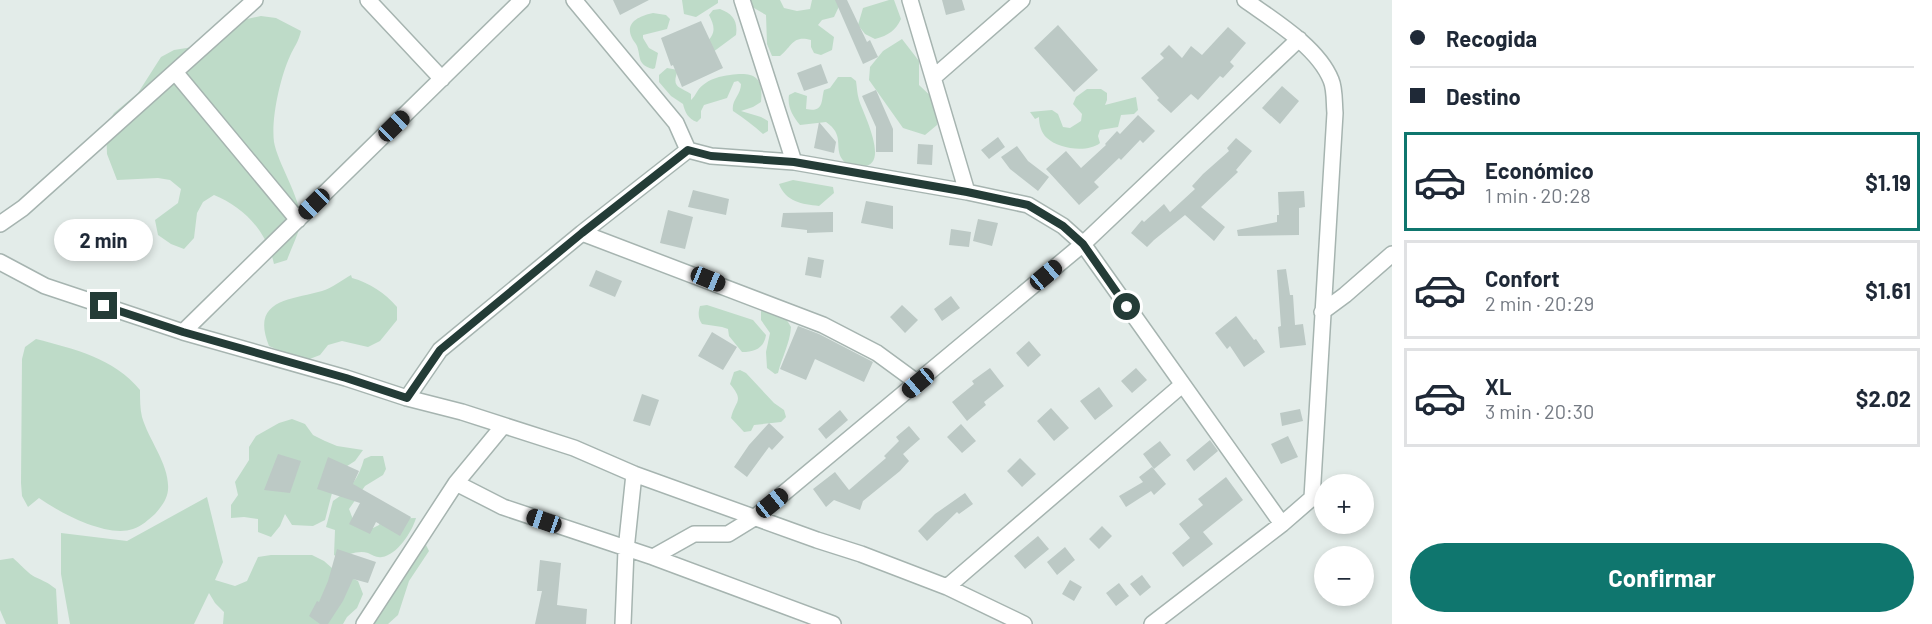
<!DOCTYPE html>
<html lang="es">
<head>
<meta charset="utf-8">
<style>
	:root { --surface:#fff; --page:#f2f2f3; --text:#1f2937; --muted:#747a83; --line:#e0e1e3; --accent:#0f766e }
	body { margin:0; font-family:Barlow,sans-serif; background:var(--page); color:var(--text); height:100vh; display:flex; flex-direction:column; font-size:22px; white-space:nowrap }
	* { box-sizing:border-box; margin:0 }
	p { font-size:20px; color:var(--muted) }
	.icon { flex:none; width:33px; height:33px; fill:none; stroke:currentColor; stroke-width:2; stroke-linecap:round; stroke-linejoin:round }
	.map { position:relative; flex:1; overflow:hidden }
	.sheet { display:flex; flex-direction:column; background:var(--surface); width:540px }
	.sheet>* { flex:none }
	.hud { display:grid; align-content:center; height:132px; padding:0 18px; background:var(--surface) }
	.buttons { position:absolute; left:1314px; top:474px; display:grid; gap:12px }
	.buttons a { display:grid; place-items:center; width:60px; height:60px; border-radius:50%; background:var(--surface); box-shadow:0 3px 9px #0003; font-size:30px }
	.end { position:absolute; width:27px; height:27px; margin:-14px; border:8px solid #243c37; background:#fff; box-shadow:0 0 0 3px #fff }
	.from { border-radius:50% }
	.bubble { position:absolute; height:42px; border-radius:21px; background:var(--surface); box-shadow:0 3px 9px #0003; font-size:20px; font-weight:700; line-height:42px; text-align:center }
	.car { position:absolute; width:18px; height:36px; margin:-18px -9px; border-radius:8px; box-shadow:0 0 4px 2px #0007; background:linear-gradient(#222 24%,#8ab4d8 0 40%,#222 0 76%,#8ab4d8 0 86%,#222 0) }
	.hud b { display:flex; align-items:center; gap:21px; height:57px; font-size:22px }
	.hud b+b { border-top:2px solid var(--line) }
	.hud i { width:15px; height:15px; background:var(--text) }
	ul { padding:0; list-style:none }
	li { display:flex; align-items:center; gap:18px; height:99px; margin:0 12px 9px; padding:0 6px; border:3px solid var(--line); border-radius:0px }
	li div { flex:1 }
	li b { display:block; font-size:22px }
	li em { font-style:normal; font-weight:700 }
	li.active { border-color:var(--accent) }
	li>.icon { width:54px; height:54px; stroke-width:1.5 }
	.action { display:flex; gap:12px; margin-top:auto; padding:12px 18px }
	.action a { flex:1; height:69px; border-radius:36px; background:var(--accent); color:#fff; font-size:24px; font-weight:700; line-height:69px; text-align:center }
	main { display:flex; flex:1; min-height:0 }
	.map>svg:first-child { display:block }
</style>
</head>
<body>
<main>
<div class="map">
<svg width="1392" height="624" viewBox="0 0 1392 624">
	<rect width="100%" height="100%" fill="#e3ece9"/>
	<path fill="#bedbc8" d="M682,0H718V3L696,17L684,14Z
		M748,0H780L784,8L797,11L810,9L812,0H842L834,17L822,20L818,25L834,37L832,50L821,55L814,53L811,47V40C792,35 792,47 780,56H772L767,44L766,15L754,8Z
		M889,0H894L901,19C895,31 889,35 875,39L865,34L858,25L863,8Z
		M720,9C733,14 738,21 736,35L713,52L706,43C716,33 715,27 709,15L713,10Z
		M653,13L666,15L670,19L667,29L643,35V38L649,48L658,53L655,68L653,69C637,65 641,57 637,46C636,43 633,41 632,38C624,22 640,16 653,13Z
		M261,16L276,18L301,31C299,41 294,47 290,56C280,78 271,119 274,142C278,165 305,204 300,226C297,237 291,249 287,260L274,264C267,232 244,207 214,195L203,202L197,213L194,238L184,249L171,244L158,235L155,220L178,203L181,189L170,180L158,178L117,180L107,154L106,125L114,113L138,93L161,57L174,50L199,46L233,22Z
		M902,39L919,61V85L937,102V125L925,135L903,128L869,80L870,67L883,51Z
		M667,68L678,70C671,88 679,86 691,94V100C696,96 697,89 703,85C710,79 720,76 730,75C752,72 764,75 761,102L753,107L741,111L761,117L768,121V131L763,134C754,126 744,118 733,111C731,100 741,95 741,84L738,81L734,82L727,98L704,105L701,111V118L697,122C688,119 685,112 683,104L671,96L659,82V75Z
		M838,77H851L856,81C857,87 857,94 859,100C863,113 893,170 859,166C853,166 845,164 842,159C834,147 845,135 826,122L800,125C793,116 787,107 789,95L795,92L807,96L806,109C824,113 821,101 824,90L830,88Z
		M1087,89H1101L1107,93V100L1105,105L1136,97L1138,110L1134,114L1121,115L1118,127L1100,130L1098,136L1100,143C1088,153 1058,149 1047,138C1041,133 1039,124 1039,117L1035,119L1030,112L1052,110L1058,114L1063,127L1070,128L1081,121L1082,114L1073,104L1076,97Z
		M793,180L833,187L834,193L819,206C802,204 786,202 779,184Z
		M351,275L352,278C370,283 385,293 397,307V320L380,341L368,347L342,341L328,345L320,355L307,360L294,357L269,346C250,299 291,300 322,291C332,288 342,280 351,275Z
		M707,305L753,320L766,335C764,348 755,352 742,352L729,336L728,329L722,327L702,324C698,318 698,313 700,306Z
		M763,308L782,312L791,327C790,343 782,357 778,373L775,374L767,368L766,352L770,333L761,320V310Z
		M36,339C74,349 114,358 140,390C140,399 140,409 142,417C149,441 170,465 168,490C167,500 161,507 155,514C148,520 142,526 133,529C107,538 60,513 39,498L28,507L22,496L21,483L22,359L25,347Z
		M740,370L746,373L774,403L784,410L786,417L781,422L754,425L751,431L744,432L731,418C735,400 745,402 730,384L734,372Z
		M292,419L305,424L313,435L325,441L337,446L363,450L355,461L344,468L332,493L325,520L313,526L292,525L285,514L280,526L271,537L258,532V519L244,517L231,518V505L238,495L235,482L249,460V447L256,436L279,423Z
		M371,456H383L386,469L383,475L365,486L349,509L354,522L373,528L379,525L382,519L416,518C412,532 397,555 382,557C376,558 373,555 368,553C358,550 348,555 339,558L334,555L335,530L326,527L333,501C350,490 359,478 364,459Z
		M207,497L223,562L215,580L235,586L247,581L258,557L271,555H312L324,561L333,569L358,581L363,594L357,608L347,617L343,624H223L224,612L215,603L209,593L194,624H70L61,574V533L127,541Z
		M426,545L429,551L409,581L398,615L388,624H375V612L420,547Z
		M13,558C19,563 30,575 35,577C45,582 46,581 56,589L58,624H6L0,610V560Z"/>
	<path fill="#bcc9c5" d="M613,0H649L620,15Z
		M835,0H847L867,42L870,40L878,57L863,64Z
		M942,0H962L965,10L946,15Z
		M701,21L723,68L682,87L673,65L671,66L661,38Z
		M1058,25L1098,70L1074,92L1034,48Z
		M1228,27L1246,43L1230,62L1234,66L1223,78L1220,76L1198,100L1191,94L1171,113L1157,100L1159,98L1141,78L1164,58L1160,54L1169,45L1182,58L1191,46L1202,55Z
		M821,64L828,83L804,91L797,73Z
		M1282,86L1299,101L1280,124L1262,108Z
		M876,90L893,129V152H876V127L862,96Z
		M1138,115L1155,131L1143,143L1140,140L1121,160L1119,158L1094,182L1099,187L1079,205L1046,169L1066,151L1081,168L1106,145L1105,144L1117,131L1120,134Z
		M819,122L836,142L834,153L814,148Z
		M998,137L1005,147L989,159L981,150Z
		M1236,138L1252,151L1236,170L1238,172L1201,207L1225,227L1214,241L1185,215L1154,240L1147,247L1131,233L1142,220L1144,222L1164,204L1170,212L1195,189L1192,186L1203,174L1229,151L1227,148Z
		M918,144L933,145L932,165L917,164Z
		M1017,146L1028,161L1049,177L1038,191L1010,169L1001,157Z
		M693,190L729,199L726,215L688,207Z
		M1304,191L1305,207L1299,208V235L1238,236L1237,230L1277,222V215H1279L1278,192Z
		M866,201L893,206V229L861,223Z
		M668,210L693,217L685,249L660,243Z
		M833,212V232L807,233V230L781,227L783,213Z
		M978,219L998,223L992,246L973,241Z
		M951,229L971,232L969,247L949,245Z
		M808,257L824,260L821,278L805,275Z
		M1286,269L1290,295H1293L1295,325L1303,324L1306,345L1280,348L1278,327L1281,326L1277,270Z
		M596,270L622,281L615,297L589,286Z
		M951,296L960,308L942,321L934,309Z
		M902,305L918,320L905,333L890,317Z
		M1236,316L1254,340L1256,339L1265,352L1244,367L1230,346L1227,349L1215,333Z
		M798,326L819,334L873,362L864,382L815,359L806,380L780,369Z
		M712,332L737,347L723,370L698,356Z
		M1029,341L1041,355L1028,367L1016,353Z
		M990,368L1004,386L984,402L986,405L967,421L952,402L974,384L972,381Z
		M1136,368L1147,380L1132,393L1121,381Z
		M1099,387L1113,406L1095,420L1080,401Z
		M642,394L659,400L650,426L633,421Z
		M1051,408L1069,428L1054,441L1037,421Z
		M1300,409L1303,421L1282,426L1280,413Z
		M840,410L848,420L826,439L818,429Z
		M769,423L784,437L772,450L769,447L747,477L734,467L749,445Z
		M961,424L976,441L962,453L947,437Z
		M909,426L920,439L903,454L909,461L900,471L863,501L860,510L834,500L826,507L813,489L835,472L849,490L886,458L884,456L899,441L896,437Z
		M1288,436L1298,457L1281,464L1271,444Z
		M1210,440L1218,451L1194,471L1186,460Z
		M1160,441L1171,455L1154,469L1143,454Z
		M278,454L301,461L290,493L264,490Z
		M328,457L359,471L353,484L411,517L400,536L376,522L370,534L349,524L360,503L317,489Z
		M1020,458L1036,474L1022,487L1007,471Z
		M1152,467L1166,484L1154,495L1151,491L1126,507L1119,496L1143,482L1139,477Z
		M1226,477L1243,500L1203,532L1213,544L1183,567L1172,553L1190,538L1179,524L1203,505L1198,499Z
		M965,493L973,504L959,514L957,512L927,541L918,531L935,514Z
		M1102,526L1112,536L1099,549L1089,539Z
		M1038,536L1049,549L1025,569L1014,556Z
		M1065,547L1075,560L1057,575L1047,562Z
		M337,549L376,562L368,583L353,579L343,601L328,624H320L309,616L317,601L319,602L328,581Z
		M540,560L561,563L557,605L587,609L586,624H535L542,591H537Z
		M1142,575L1151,587L1140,596L1130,584Z
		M1070,580L1082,587L1074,601L1062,594Z
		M1119,583L1129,596L1116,606L1106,593Z"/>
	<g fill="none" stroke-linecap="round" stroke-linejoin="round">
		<defs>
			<path id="minor" d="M368,0L442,79
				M574,0L676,123L688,150
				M742,0L794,162
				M910,0L967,192
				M175,72L298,220
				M934,77L1022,0
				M0,224L23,208L255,0
				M582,233L823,325L877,353L918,383
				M0,262L45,286L183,332L346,378L407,398L462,412L574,448L634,474L817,540L861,554L947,587L1024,624
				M1322,312L1345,295L1392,254
				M183,332L522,0
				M407,398L440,350L582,233L688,150L711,156L794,162L967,192L1028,205L1063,226L1083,244L1100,268L1282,524
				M456,483L503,507L653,557L833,624
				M653,557L694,534H728L754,518L1083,244L1299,39
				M947,587L1182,385
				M364,624L456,483L503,426
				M623,624L626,550L634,474
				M1152,624L1282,524L1312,498L1335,113C1334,103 1335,89 1331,80C1318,47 1273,20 1245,0"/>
		</defs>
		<use href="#minor" stroke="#a6b4b0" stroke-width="18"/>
		<use href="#minor" stroke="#fff" stroke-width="15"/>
	</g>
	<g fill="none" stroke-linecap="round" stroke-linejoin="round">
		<path stroke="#243c37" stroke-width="8" d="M104,306L183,332L346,378L407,398L440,350L582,233L688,150L711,156L794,162L967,192L1028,205L1063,226L1083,244L1127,307"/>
	</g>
</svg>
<div class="buttons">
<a>+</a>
<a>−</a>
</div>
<i class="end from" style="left:1127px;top:307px"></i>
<i class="end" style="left:104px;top:306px"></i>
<div class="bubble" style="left:54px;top:219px;width:99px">2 min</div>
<i class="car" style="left:394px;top:126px;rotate:46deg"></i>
<i class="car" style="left:314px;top:204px;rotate:226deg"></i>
<i class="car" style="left:1046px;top:275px;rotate:50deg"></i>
<i class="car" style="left:708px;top:279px;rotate:112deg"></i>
<i class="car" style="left:918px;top:383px;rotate:230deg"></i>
<i class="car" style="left:772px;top:503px;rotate:51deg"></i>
<i class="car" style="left:544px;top:521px;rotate:289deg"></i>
</div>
<section class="sheet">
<div class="hud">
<b><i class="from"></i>Recogida</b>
<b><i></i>Destino</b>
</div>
<ul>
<li class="active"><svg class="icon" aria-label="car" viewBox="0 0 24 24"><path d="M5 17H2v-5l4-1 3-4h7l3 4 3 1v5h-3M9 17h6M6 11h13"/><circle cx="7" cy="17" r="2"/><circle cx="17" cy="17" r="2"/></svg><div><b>Económico</b><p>1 min · 20:28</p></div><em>$1.19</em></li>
<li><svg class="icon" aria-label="car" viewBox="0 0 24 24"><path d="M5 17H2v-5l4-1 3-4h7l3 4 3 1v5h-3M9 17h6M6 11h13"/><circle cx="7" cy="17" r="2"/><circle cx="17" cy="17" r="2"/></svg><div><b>Confort</b><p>2 min · 20:29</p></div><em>$1.61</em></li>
<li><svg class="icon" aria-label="car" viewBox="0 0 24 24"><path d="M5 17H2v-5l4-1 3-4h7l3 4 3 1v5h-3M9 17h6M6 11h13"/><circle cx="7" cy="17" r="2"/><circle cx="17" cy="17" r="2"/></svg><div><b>XL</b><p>3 min · 20:30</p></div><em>$2.02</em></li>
</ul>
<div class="action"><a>Confirmar</a></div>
</section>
</main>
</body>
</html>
